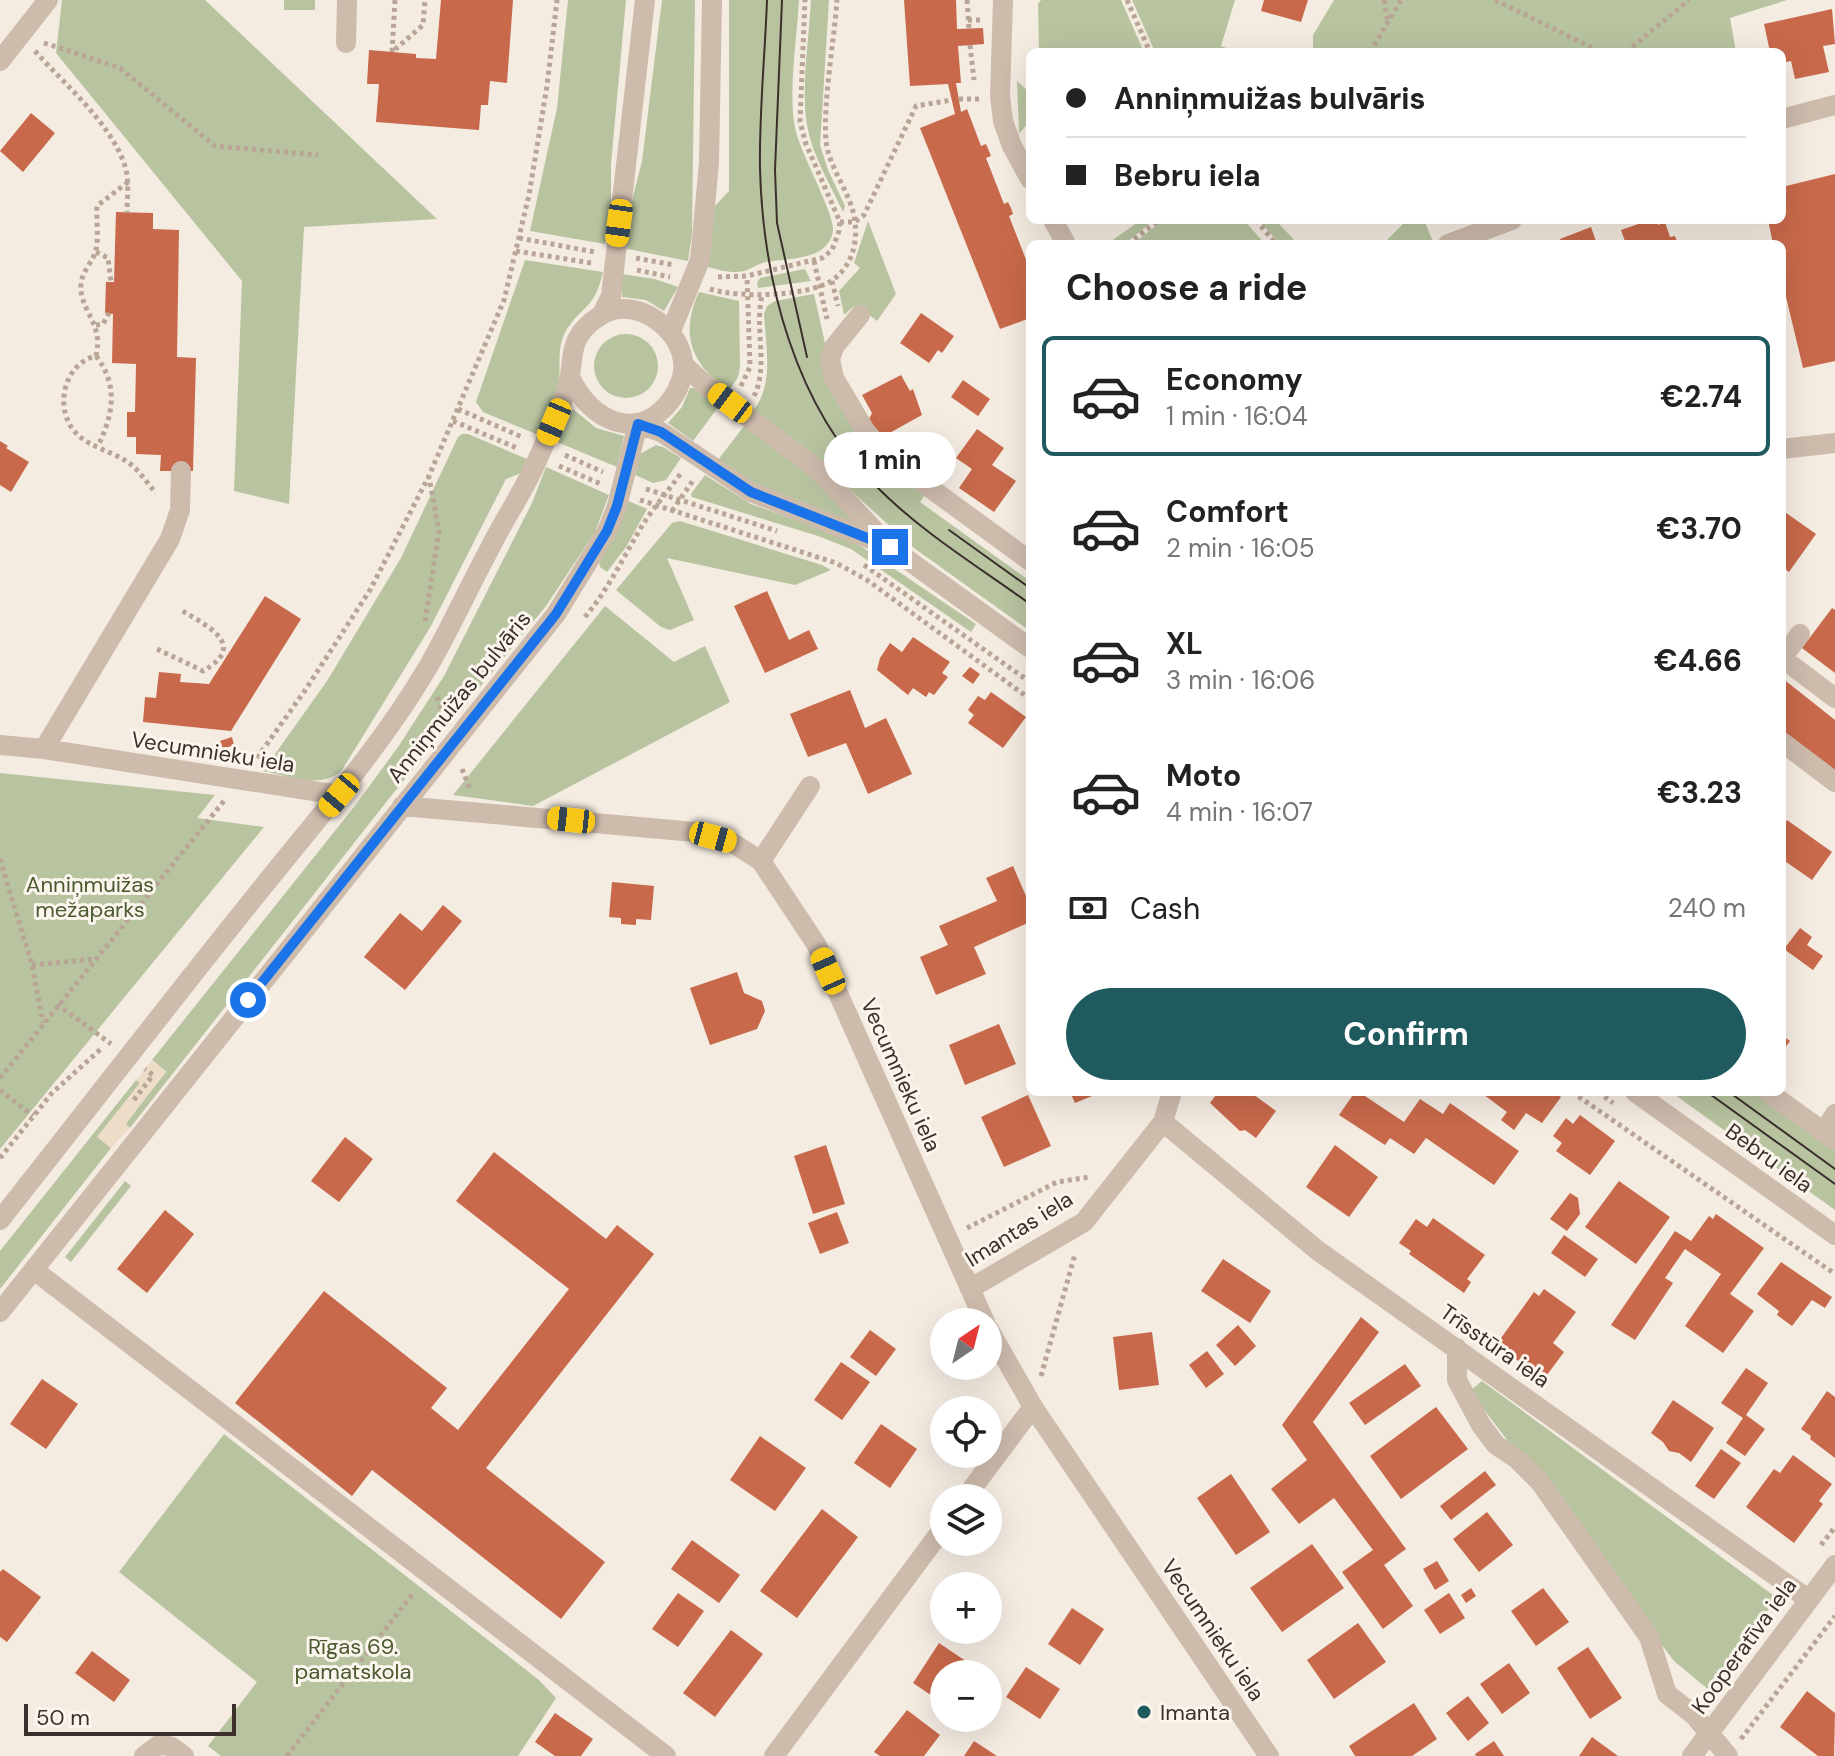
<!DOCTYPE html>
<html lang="en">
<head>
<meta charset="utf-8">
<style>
	:root { --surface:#fff; --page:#f6f6f6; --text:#222; --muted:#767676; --line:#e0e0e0; --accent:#1f5a5e }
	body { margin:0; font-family:"DM Sans",sans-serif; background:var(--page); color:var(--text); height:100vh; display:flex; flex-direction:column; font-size:30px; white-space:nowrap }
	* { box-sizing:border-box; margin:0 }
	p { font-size:26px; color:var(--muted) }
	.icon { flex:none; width:44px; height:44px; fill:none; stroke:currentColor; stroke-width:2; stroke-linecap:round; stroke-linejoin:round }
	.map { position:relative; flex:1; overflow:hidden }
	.sheet { position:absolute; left:1026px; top:240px; width:760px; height:856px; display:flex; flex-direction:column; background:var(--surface); border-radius:12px; box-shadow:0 8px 32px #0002 }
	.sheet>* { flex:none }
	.hud { position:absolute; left:1026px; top:48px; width:760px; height:176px; border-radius:12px; box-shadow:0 8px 32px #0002; display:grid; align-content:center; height:176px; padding:0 40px; background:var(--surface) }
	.needle { width:52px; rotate:35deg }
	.fabs { position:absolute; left:930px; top:1308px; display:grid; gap:16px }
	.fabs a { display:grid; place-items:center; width:72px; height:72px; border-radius:50%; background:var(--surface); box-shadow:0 8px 32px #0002; font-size:40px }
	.scale { position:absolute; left:24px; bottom:20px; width:212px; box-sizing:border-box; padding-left:8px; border:4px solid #3b302b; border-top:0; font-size:22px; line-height:28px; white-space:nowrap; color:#3b302b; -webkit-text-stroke:6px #fbf5ee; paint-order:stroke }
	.end { position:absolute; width:36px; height:36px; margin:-18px; border:10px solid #1a73e8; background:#fff; box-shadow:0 0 0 4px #fff }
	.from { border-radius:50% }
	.bubble { position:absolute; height:56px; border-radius:28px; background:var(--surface); box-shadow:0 8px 32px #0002; font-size:26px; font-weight:700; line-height:56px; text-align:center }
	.car { position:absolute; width:24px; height:48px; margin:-24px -12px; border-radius:10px; box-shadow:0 0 6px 2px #0007; background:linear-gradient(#f5c518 24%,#345 0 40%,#f5c518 0 76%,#345 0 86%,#f5c518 0) }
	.hud b { display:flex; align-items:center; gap:28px; height:76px; font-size:30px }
	.hud b+b { border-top:2px solid var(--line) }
	.hud i { width:20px; height:20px; background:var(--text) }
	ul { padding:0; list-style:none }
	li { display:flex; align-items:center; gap:24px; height:120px; margin:0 16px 12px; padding:0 24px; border:4px solid transparent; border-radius:12px }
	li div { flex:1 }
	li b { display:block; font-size:30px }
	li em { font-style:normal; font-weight:700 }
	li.selected { border-color:var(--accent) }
	li>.icon { width:72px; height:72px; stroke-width:1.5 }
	h2 { padding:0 40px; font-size:36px; line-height:96px }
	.pay { display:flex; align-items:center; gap:20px; height:88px; padding:0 40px; font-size:30px }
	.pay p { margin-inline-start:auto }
	.button { display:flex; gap:16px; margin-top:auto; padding:16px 40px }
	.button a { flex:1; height:92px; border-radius:48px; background:var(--accent); color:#fff; font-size:32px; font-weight:700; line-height:92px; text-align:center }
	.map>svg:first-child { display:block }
</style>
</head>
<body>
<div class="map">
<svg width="1835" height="1756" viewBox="0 0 1835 1756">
	<rect width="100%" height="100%" fill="#f4ebe1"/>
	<path fill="#b8c4a0" d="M62,0H205L437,219L304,227L289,504L234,491L242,281L56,53Z
		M284,0H315V10H284Z
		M568,0H626L611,164V205L605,244L530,231L557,108Z
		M662,0H695L692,234L688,261L623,248L633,196L642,161Z
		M729,0H799C797,38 788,92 795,128C800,153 835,214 833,231C828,261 788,258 766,262C757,264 751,269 744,271C732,274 719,270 708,267L712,209L729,191Z
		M811,0H829L820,145L828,170L845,206L843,212C830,184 812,155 807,125C801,89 809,37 811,0Z
		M1041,0H1121L1144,52H1039L1038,4Z
		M1132,0H1235L1221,46L1237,52H1155Z
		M1334,0H1787L1730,18L1736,52H1313V35Z
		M1017,81L1030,93V121L1019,134Z
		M1141,220H1155L1124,244H1107Z
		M1163,220H1244L1265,244H1133Z
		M1258,220H1282L1279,224L1298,244H1280Z
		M1407,220H1424L1434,244H1383Z
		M868,221L896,294L877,321L860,308L853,307L844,315L839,291L860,268L854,263Z
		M525,260L603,272C595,308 584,304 567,329C556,347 561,364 559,383C557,398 546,423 536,434L483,412L476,402Z
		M805,269L811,281L758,288L757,283L760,278Z
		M621,274L655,279L678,287L664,311L646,300L622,297Z
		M699,292L739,301L740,367L738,377L729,391C692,365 679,335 699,292Z
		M814,294L825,343L822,356L925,495L920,502L1030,581V631L914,548L796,441L754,410C774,382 766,348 764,314L767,306L775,301Z
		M594 366a32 32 0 1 1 64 0a32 32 0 1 1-64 0Z
		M690,388H694L719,406L693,441L668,423L682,407Z
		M573,409L596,428L624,436L617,467L557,442Z
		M744,426L800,467L856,518L852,523L752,483L718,460Z
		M462,434H468L527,459L521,473L506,479L431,626L342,770C321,790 288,776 263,771L327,681L401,558L458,437Z
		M656,445L663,447L681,458L666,480L653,483L633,474L640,454Z
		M546,467L609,495L595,532L546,606L391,796L130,1128L125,1124L166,1072L152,1060L354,807L398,747L444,676L532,503Z
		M705,475L751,504L841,536L862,547L976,624L971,632L851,549L818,536L692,497L691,494Z
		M626,500L647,509L626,547L607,572L600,567L599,561Z
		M680,521L822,565L831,570L795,585L667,558L694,620L670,630L661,627L616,590L672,523Z
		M605,606L674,662L705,646L730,702L533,806L453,795Z
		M0,773L215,795L197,818L264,827L0,1149Z
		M136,1080L140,1083L98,1136L111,1148L0,1289V1251Z
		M1671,1092H1754L1835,1150V1210Z
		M125,1181L131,1186L71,1262L65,1257Z
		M1482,1381L1777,1598L1709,1690L1674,1661L1470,1391Z
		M224,1434L539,1680L556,1698L518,1756H221L208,1746L257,1682L119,1572Z"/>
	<path fill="#ecdcc8" d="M152,1060L166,1071L126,1124L130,1128L111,1148L97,1137L140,1083L136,1080Z"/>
	<path fill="#c8694b" d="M441,0H513L507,83L490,81L488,105H481L479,130L376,122L379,84H367L369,50L416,54V58L436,59Z
		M904,0H956L957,29L983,28L984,44L958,46L961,83H956L961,112L967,109L981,146L986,144L991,156L986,158L1004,204L1008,202L1011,208L1013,214L1009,216L1027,262L1030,261V318L1000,329L920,128L955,114L948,84L910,86Z
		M1264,0H1308L1301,22L1261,11Z
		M1832,9L1835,44L1823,46L1829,72L1795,79L1791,61L1782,63V52H1770L1764,24Z
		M31,113L55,133L23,172L0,151Z
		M1835,174V361L1803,368L1782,280V244H1773L1768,220H1782V187Z
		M116,212L153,213V229L179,230L177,357L196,358L193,471H160L161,455L136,454V437H127V412H135L136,364L112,363L113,314L105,313L106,282H114Z
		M1650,220H1656L1658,225L1665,222L1670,237L1675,236L1678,244H1626L1621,230Z
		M1591,227L1597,244H1562L1560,239Z
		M921,313L954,336L942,353L938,350L929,363L900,343Z
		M901,375L910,391L913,389L922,415L884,436L876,432L869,419L872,413L862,395Z
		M963,380L990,399L978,416L951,397Z
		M977,429L1004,448L992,465L1016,481L994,512L959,488L972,469L956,458Z
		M0,441L8,446L6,448L29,462L11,492L0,485Z
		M1782,510L1816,534L1789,572L1782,567Z
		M767,591L789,640L809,630L818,649L765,673L734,606Z
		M265,596L301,619L231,731L143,722L145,697L156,698L159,672L181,674L180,682L209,684Z
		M1832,608L1835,610V673L1802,648Z
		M913,637L950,662L942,673L948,677L934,695L929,692L926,697L913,688L908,695L877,670L880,658L890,643L902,652Z
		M970,667L980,674L973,684L962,676Z
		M1782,678L1835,720V772L1782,730Z
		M850,690L865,728L886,718L912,774L868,794L846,743L808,757L790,714Z
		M991,692L1026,717L1003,748L968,723L974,715L968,710L978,696L985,700Z
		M232,737L234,745L223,749L220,741Z
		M1787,820L1832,852L1812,880L1782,859V828Z
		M1013,866L1030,905V922L974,947L986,974L936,995L920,957L948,945L939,926L997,901L986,878Z
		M612,882L654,886L651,920L636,919V925L621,924V918L609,917Z
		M443,905L462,921L405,990L364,957L400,913L422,931Z
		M1800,928L1812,937L1807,945L1823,956L1813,970L1784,949Z
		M737,972L744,993L762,1001L765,1011L757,1029L710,1045L690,988Z
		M999,1024L1016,1064L965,1085L949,1045Z
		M1782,1035L1790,1041L1782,1052Z
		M1070,1092H1102L1075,1103Z
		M1218,1092H1250L1276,1111L1256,1138L1245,1130L1240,1131L1210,1103Z
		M1355,1092H1359L1404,1122L1420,1099L1443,1114L1450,1103L1519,1151L1494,1185L1426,1138L1414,1154L1390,1138L1385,1145L1339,1115Z
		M1480,1092H1555L1561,1097L1542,1123L1526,1113L1514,1130L1501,1120L1507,1112Z
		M1028,1095L1051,1146L1004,1167L981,1117Z
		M1580,1115L1615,1141L1590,1175L1556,1151L1562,1143L1553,1136L1566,1118L1573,1124Z
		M345,1137L373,1159L339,1202L311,1181Z
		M826,1145L845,1204L813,1214L794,1156Z
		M1335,1145L1378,1177L1349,1217L1306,1187Z
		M494,1152L606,1239L617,1225L654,1254L486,1468L605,1562L561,1619L372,1470L352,1496L235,1403L324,1291L447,1388L431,1408L458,1430L569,1289L456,1201Z
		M1619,1181L1670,1217L1636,1264L1585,1227Z
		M1570,1193L1578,1198L1580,1214L1567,1231L1550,1219Z
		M165,1210L194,1234L147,1293L117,1269Z
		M837,1212L849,1243L820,1254L808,1223Z
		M1716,1214L1764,1248L1730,1294L1754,1311L1723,1353L1685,1326L1721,1274L1685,1249L1665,1278L1673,1283L1635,1340L1611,1325L1675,1231L1691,1241L1709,1216L1713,1219Z
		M1433,1218L1485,1255L1467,1279L1471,1282L1464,1293L1409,1254L1411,1251L1399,1243L1416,1219L1427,1227Z
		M1564,1235L1598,1259L1585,1277L1551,1253Z
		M1223,1259L1271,1291L1250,1323L1201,1291Z
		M1781,1262L1832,1297L1825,1308L1812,1300L1792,1326L1777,1315L1779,1311L1757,1294Z
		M1544,1289L1576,1312L1553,1343L1564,1352L1544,1379L1496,1345L1534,1292L1539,1296Z
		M1361,1317L1379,1332L1313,1422L1406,1549L1384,1565L1413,1606L1383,1629L1342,1572L1373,1550L1334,1498L1299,1524L1271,1489L1307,1460L1282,1425Z
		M1238,1325L1256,1346L1235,1366L1216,1345Z
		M870,1330L896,1349L876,1376L850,1357Z
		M1152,1332L1159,1385L1119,1390L1113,1337Z
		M1207,1351L1224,1374L1206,1388L1189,1365Z
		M841,1362L870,1382L842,1420L814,1400Z
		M1405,1364L1421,1386L1365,1425L1349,1403Z
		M1746,1368L1768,1383L1746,1415L1765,1429L1745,1456L1726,1443L1743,1418L1721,1403Z
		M42,1379L78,1404L46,1449L10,1424Z
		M1827,1391L1835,1397V1458L1810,1439L1811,1436L1801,1429Z
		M1673,1400L1714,1428L1691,1462L1679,1453L1669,1451L1663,1442L1651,1433Z
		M1436,1407L1468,1449L1401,1499L1370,1456Z
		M881,1424L917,1449L890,1488L854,1463Z
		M760,1436L806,1468L775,1511L730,1480Z
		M1721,1449L1741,1463L1714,1499L1695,1486Z
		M1793,1455L1832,1484L1819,1501L1823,1504L1794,1543L1746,1507L1774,1469L1780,1473Z
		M1485,1471L1496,1485L1451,1520L1440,1506Z
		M1231,1474L1270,1532L1236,1555L1197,1498Z
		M822,1509L858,1537L797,1618L760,1591Z
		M1487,1512L1513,1545L1479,1572L1453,1539Z
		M692,1540L740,1575L719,1603L671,1569Z
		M1312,1544L1344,1588L1282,1632L1250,1588Z
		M1437,1561L1449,1581L1435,1590L1423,1569Z
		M3,1569L41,1597L7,1642L0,1637V1572Z
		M1471,1588L1476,1596L1466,1603L1461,1595Z
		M1543,1588L1569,1622L1536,1646L1511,1611Z
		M678,1593L704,1611L678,1647L652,1629Z
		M1449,1593L1465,1618L1440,1634L1424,1610Z
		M1072,1608L1104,1629L1080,1665L1048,1644Z
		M1358,1623L1386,1662L1334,1699L1307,1660Z
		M731,1630L763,1654L715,1717L683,1693Z
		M939,1643L985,1674H944V1704L913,1683Z
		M1588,1647L1622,1698L1590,1719L1557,1668Z
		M92,1651L130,1680L114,1702L75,1673Z
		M1509,1663L1530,1693L1502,1714L1480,1684Z
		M1026,1667L1060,1689L1040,1719L1006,1697Z
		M1807,1691L1835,1713L1834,1756H1818L1780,1727Z
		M1468,1696L1489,1723L1468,1741L1446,1713Z
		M1414,1703L1437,1739L1412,1756H1355L1349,1746Z
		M907,1710L940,1735L924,1756H880L874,1752Z
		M555,1713L593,1739L581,1756H555L535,1742Z
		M1592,1737L1618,1756H1579Z
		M974,1741L997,1756H964Z
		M1494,1741L1504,1756H1476L1475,1754Z"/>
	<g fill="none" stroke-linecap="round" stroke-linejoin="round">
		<path stroke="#b9a596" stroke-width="5" stroke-dasharray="4 4" stroke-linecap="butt" d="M395,0L392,52L423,25L425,0
			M967,0L969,28
			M1127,0L1150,52
			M1384,0L1388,22
			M1495,0L1601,52
			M968,20H982
			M44,43L120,68L215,146L318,155
			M970,45L974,80
			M35,51C65,85 108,120 124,163C130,179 127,197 127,213
			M1370,52L1401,0
			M1626,52L1689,0
			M959,99H979
			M128,182L97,206C96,220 99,237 96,250C93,262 82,271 81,284C79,311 104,322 96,356C64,363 53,409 76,433C89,447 111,451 126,461C138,468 147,483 156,493
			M1256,220L1276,244
			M840,222H855L864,215L916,106L952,100
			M519,238L595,252
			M1128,244L1159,220
			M516,251L591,263
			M96,252L108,258L111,282
			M636,258L674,265
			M814,261L827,319
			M637,270L670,277
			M718,277L747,276L822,258L832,250L839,231L840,222L806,144L800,122L805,0
			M832,281L838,306
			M710,289C738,298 806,297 831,281C851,268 858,244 855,222C852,194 829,169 826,141C823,101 834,42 837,0
			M96,325L103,324L109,313
			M96,356C119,386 113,415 98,446
			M741,386L750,367L747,276
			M754,396C769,367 754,328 762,296
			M458,409L522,437
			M453,421L517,448
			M565,455L603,472
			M559,466L601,484
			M646,489L777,531
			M640,500L836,563L867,580L1030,699
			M672,511L694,479
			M864,565L1030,682
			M585,617C607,591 622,560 639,531C651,510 667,493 681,473
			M425,621L439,531L429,477
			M157,649L203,671C249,645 207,626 181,610
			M437,697L444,718
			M257,758L306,689L370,590L429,476L504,300L529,195L547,86L557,0
			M462,769L470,789
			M0,859L32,965L43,1023
			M32,965L94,959
			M57,1004L111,1044
			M0,1078L224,801
			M0,1090L33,1116
			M1572,1092L1835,1274
			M1598,1092L1613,1103
			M134,1100L153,1075L145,1069
			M0,1158L52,1093L102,1048
			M967,1228L1057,1182L1090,1177
			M1041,1376L1075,1254
			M1821,1545L1835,1527
			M1741,1739L1835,1616
			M287,1756L414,1592"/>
		<path stroke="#cdbbac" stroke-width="20" d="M1003,0L1000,96L1003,121L1012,146L1030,179
			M346,43L347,0
			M0,61L48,0
			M1782,119L1835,105
			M1053,220L1066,244
			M1448,244L1512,220
			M602,314L611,296L645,0
			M860,315L834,347L830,359L834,378L866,432L889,458L1030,561
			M671,331L700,260L709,163L712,0
			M684,365L708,387L817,469L890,547L1030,648
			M638,424L661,432L751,492L885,545
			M1782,449L1835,443
			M1800,634L1782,658L1835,698
			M1782,742L1835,782
			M0,745L44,749L339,795
			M44,749L170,539L180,510L181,471
			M402,806L695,832L731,842L761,861L816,944L985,1322
			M761,861L810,786
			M1635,1092L1835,1235
			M1768,1092L1835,1140
			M1163,1122L1317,1250L1808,1599
			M1824,1132L1835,1114
			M0,1220C89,1108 176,994 266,883C323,812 382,745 428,667C450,629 468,589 489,550C500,527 514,506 526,483C538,461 547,437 557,414C562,403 566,393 569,381C573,363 570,345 584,329C592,320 606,310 619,309C649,307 679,332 683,361C685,374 679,389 671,400C638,444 590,421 570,377
			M34,1270L666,1756
			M971,1288L1084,1222L1163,1122L1172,1092
			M0,1312L556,614L607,531L617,506L638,424
			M988,1328L1033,1407L1269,1756
			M1457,1348V1380L1481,1425L1496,1445L1517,1459L1540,1482L1649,1637L1667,1694L1694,1715L1728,1756
			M965,1498L1033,1407
			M144,1756L160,1744L172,1747L184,1756
			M774,1756L944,1527
			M1692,1756L1835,1565"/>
		<path stroke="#3b302b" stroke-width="2" d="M767,0C765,56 759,113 760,169C763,281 795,406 876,486C921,532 979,567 1030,604
			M782,0L775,170L777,223L807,357
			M949,530L1030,588
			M1707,1092L1835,1184
			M1729,1092L1835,1169"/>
	</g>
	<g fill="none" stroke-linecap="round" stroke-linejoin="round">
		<path stroke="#1a73e8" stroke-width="10" d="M248,1000L556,614L607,531L617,506L638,424L661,432L751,492L890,547"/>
	</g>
	<circle fill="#1f5a5e" stroke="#fbf5ee" stroke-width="3" cx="1144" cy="1712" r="8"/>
	<g text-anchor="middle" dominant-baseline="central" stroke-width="6" stroke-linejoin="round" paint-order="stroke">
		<g font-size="22" fill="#3b302b" stroke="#fbf5ee">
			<text transform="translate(459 697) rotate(-51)">Anniņmuižas bulvāris</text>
			<text transform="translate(213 752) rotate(9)">Vecumnieku iela</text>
			<text transform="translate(901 1075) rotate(66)">Vecumnieku iela</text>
			<text transform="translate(1769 1158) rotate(36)">Bebru iela</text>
			<text transform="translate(1019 1229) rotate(-32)">Imantas iela</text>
			<text transform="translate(1495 1346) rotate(35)">Trīsstūra iela</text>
			<text transform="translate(1213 1630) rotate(56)">Vecumnieku iela</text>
			<text transform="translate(1744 1646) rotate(-54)">Kooperatīva iela</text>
		</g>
		<g font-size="22" fill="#4a5a2e" stroke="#fbf5ee">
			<text x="90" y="884">Anniņmuižas<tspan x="90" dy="25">mežaparks</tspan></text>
			<text x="353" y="1646">Rīgas 69.<tspan x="353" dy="25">pamatskola</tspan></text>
		</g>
		<g font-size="22" fill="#3b302b" stroke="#fbf5ee" text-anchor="start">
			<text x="1160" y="1712">Imanta</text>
		</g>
	</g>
</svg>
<div class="fabs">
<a><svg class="needle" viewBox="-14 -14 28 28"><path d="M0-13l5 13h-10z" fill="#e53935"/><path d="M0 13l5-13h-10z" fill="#767676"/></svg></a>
<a><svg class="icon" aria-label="locate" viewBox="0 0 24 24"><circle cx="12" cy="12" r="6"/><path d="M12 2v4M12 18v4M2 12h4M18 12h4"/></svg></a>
<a><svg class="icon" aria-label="layers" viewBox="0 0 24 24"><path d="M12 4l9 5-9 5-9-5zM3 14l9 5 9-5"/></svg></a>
<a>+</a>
<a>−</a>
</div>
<div class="scale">50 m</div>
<i class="end from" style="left:248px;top:1000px"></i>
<i class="end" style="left:890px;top:547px"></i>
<div class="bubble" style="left:824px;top:432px;width:132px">1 min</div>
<i class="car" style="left:619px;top:223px;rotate:188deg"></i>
<i class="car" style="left:730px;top:403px;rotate:307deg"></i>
<i class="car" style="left:554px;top:422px;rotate:203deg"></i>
<i class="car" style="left:339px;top:795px;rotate:220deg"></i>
<i class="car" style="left:571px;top:820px;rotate:276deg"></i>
<i class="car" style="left:713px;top:837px;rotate:105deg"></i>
<i class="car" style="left:828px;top:971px;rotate:336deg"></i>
<div class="hud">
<b><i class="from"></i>Anniņmuižas bulvāris</b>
<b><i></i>Bebru iela</b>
</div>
<section class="sheet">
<h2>Choose a ride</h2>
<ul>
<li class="selected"><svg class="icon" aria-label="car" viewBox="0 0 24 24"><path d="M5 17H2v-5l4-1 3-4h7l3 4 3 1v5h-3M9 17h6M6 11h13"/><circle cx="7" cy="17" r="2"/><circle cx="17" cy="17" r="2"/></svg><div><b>Economy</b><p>1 min · 16:04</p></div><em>€2.74</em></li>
<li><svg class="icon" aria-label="car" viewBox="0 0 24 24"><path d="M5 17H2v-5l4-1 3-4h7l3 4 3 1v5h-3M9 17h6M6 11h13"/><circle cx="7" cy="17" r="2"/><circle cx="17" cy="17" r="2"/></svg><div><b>Comfort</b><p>2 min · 16:05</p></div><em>€3.70</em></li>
<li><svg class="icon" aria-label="car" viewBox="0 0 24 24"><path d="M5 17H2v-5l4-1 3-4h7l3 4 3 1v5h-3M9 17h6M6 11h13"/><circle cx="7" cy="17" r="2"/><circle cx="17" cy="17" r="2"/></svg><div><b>XL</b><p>3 min · 16:06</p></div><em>€4.66</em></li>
<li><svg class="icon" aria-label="car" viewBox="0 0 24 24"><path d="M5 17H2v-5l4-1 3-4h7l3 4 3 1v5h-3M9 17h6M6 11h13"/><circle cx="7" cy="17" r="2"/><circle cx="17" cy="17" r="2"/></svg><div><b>Moto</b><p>4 min · 16:07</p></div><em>€3.23</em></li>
</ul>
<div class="pay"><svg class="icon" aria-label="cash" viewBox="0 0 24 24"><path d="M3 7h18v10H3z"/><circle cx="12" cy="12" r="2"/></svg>Cash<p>240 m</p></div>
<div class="button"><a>Confirm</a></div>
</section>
</div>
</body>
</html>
